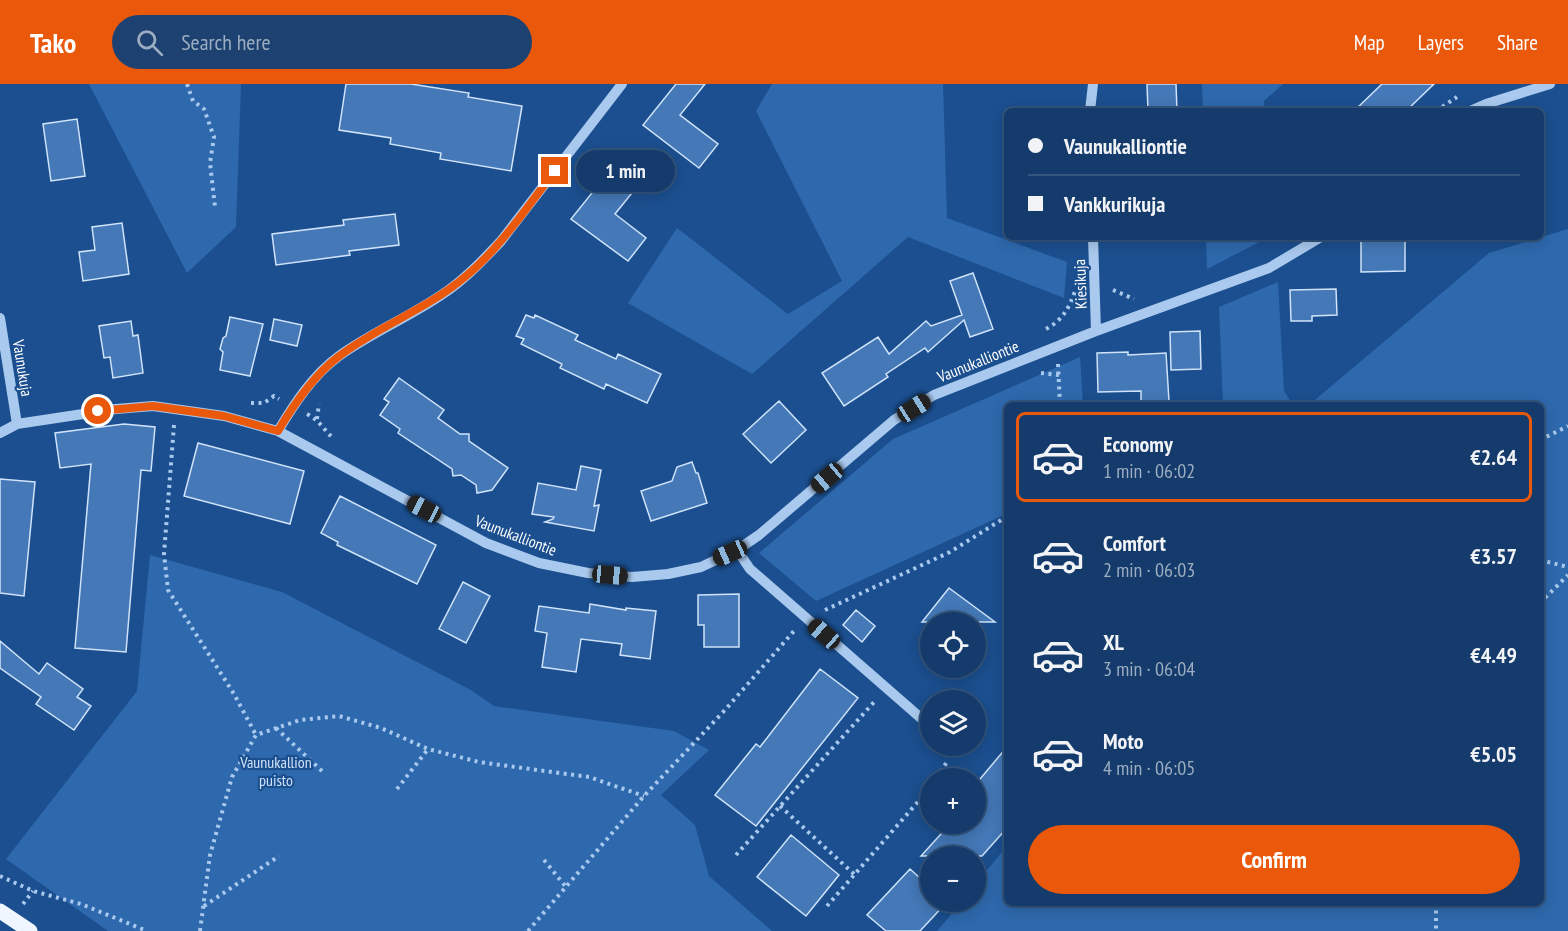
<!DOCTYPE html>
<html lang="en">
<head>
<meta charset="utf-8">
<style>
	:root { --surface:#143b6b; --page:#1d4271; --text:#f1f3f6; --muted:#9dadc1; --line:#33557e; --accent:#ea580c }
	body { margin:0; font-family:"PT Sans Narrow",sans-serif; background:var(--page); color:var(--text); height:100vh; display:flex; flex-direction:column; font-size:22px; white-space:nowrap }
	* { box-sizing:border-box; margin:0 }
	p { font-size:20px; color:var(--muted) }
	.icon { flex:none; width:33px; height:33px; fill:none; stroke:currentColor; stroke-width:2; stroke-linecap:round; stroke-linejoin:round }
	.map { position:relative; flex:1; overflow:hidden }
	.side { position:absolute; left:1004px; top:318px; width:540px; height:504px; display:flex; flex-direction:column; background:var(--surface); border-radius:9px; box-shadow:0 3px 15px #0003,0 0 0 2px var(--line) }
	.side>* { flex:none }
	.top-card { position:absolute; left:1004px; top:24px; width:540px; height:132px; border-radius:9px; box-shadow:0 3px 15px #0003,0 0 0 2px var(--line); display:grid; align-content:center; height:132px; padding:0 24px; background:var(--surface) }
	.fabs { position:absolute; left:920px; top:528px; display:grid; gap:12px }
	.fabs a { display:grid; place-items:center; width:66px; height:66px; border-radius:50%; background:var(--surface); box-shadow:0 3px 15px #0003,0 0 0 2px var(--line); font-size:30px }
	.end { position:absolute; width:27px; height:27px; margin:-14px; border:8px solid #ea580c; background:#fff; box-shadow:0 0 0 3px #fff }
	.from { border-radius:50% }
	.bubble { position:absolute; height:42px; border-radius:21px; background:var(--surface); box-shadow:0 3px 15px #0003,0 0 0 2px var(--line); font-size:20px; font-weight:800; line-height:42px; text-align:center }
	.car { position:absolute; width:18px; height:36px; margin:-18px -9px; border-radius:8px; box-shadow:0 0 4px 2px #0007; background:linear-gradient(#222 24%,#8ab4d8 0 40%,#222 0 76%,#8ab4d8 0 86%,#222 0) }
	.top-card b { display:flex; align-items:center; gap:21px; height:57px; font-size:22px }
	.top-card b+b { border-top:2px solid var(--line) }
	.top-card i { width:15px; height:15px; background:var(--text) }
	ul { padding:10px 0 0; list-style:none }
	li { display:flex; align-items:center; gap:18px; height:90px; margin:0 12px 9px; padding:0 12px; border:3px solid transparent; border-radius:9px }
	li div { flex:1 }
	li b { display:block; font-size:22px }
	li em { font-style:normal; font-weight:800 }
	li.current { border-color:var(--accent) }
	li>.icon { width:54px; height:54px; stroke-width:1.5 }
	.action { display:flex; gap:12px; margin-top:auto; padding:12px 24px }
	.action a { flex:1; height:69px; border-radius:36px; background:var(--accent); color:#fff; font-size:24px; font-weight:800; line-height:69px; text-align:center }
	header { display:flex; align-items:center; gap:36px; box-sizing:border-box; height:84px; padding:0 30px; background:var(--accent); color:#fff }
	header strong { font-size:28px }
	nav { display:flex; gap:33px; margin-inline-start:auto; font-size:21px }
	.search { width:420px; height:54px; background:var(--page); display:flex; align-items:center; gap:15px; box-sizing:border-box; padding:0 21px; border-radius:33px; color:var(--muted); font-size:22px }
	.map>svg:first-child { display:block }
</style>
</head>
<body>
<header>
<strong>Tako</strong>
<div class="search"><svg class="icon" aria-label="search" viewBox="0 0 24 24"><circle cx="10" cy="10" r="6"/><path d="M15 15l6 6"/></svg>Search here</div>
<nav><a>Map</a><a>Layers</a><a>Share</a></nav>
</header>
<div class="map">
<svg width="1568" height="847" viewBox="0 0 1568 847">
	<rect width="100%" height="100%" fill="#1b4f8f"/>
	<path fill="#2e69ad" d="M89,0H241L236,143L187,189Z
		M772,0H943L947,134L1067,178L1064,214L908,153L752,290L628,219L677,144L788,230L842,197L756,27Z
		M1202,0H1283L1264,17L1265,27H1203Z
		M1568,145V847H937L962,818H975V801L1006,763V819H1540V321H1309L1489,169Z
		M1206,153H1269L1207,185Z
		M1278,198L1284,307L1293,321H1223L1219,223Z
		M1080,273L1083,321H1006V430L816,517L759,469L893,355Z
		M150,471L282,508L471,606L494,622L674,647L709,666L661,711L695,741L709,792L772,847H108L6,775L137,607Z"/>
	<path fill="#4478b7" stroke="#cfe3fa" stroke-width="1.5" d="M346,0H411L469,9L468,13L522,22L511,87L440,75L441,69L390,60L391,54L339,46Z
		M676,0H705L680,31L718,60L699,84L643,41Z
		M1147,0H1176L1177,27H1148Z
		M1382,0H1434L1406,27H1354Z
		M77,35L85,92L51,97L43,40Z
		M620,74L645,93L615,130L646,154L628,177L571,135Z
		M395,130L399,161L349,167L350,171L276,181L272,150L344,141L343,136Z
		M122,139L129,190L83,197L79,168L95,166L92,143Z
		M1405,153V187L1361,188V154Z
		M973,189L993,245L970,253L964,236L928,268L925,264L886,290L888,293L844,322L822,289L878,253L889,270L926,237L931,242L962,231L950,197Z
		M1336,205L1337,231L1312,232V237H1291L1290,206Z
		M526,231L534,234L535,231L578,251L575,256L616,275L618,270L661,290L647,319L606,300L604,305L560,284L562,280L521,260L524,255L516,252Z
		M230,233L263,240L250,292L220,286L223,268L220,265L223,254L226,252Z
		M274,235L302,241L297,262L270,256Z
		M131,237L133,252L138,251L143,289L113,294L110,273L104,274L99,242Z
		M1200,247L1201,285L1171,286L1170,248Z
		M1128,268V271L1166,269L1169,317L1141,318V307L1098,308L1097,269Z
		M399,294L444,326L438,334L460,350H469V357L508,384L492,406L477,409L476,401L461,391L453,392L452,385L398,349L400,345L380,331L389,318L384,315Z
		M779,317L806,346L771,379L743,350Z
		M124,340L155,343L151,387L141,386L126,568L75,564L91,380L60,384L55,349Z
		M198,359L304,387L290,440L184,412Z
		M692,378L696,389H698L707,419L651,437L641,407L672,397L677,383Z
		M581,382L601,386L594,422L599,421L594,447L545,438L553,435L554,433L532,430L538,399L576,406Z
		M0,395L35,398L24,512L0,509Z
		M340,412L436,461L417,500L337,461L338,458L321,449Z
		M463,498L490,512L466,559L439,545Z
		M949,504L995,538H922Z
		M739,510V563H704V541H698V511Z
		M590,520L626,526V524L656,527L650,575L620,571L622,560L581,555L576,588L542,583L547,549L535,547L539,522L589,529Z
		M856,526L875,542L862,558L843,541Z
		M0,557L39,590L47,579L83,605L77,613L91,622L74,646L36,620L41,613L0,584Z
		M820,585L858,614L756,742L715,711L756,660L760,663Z
		M1006,664V745L982,772H921L950,740H975V701Z
		M791,751L839,791L806,832L757,793Z
		M910,785L930,803V818H947L920,847H886L867,831Z"/>
	<g fill="none" stroke-linecap="round" stroke-linejoin="round">
		<path stroke="#a9c9ee" stroke-width="4" stroke-dasharray="3 4.5" stroke-linecap="butt" d="M187,0L193,17L204,25L214,53L210,79L215,123
			M1436,27L1457,13
			M1113,206L1134,215
			M1046,245C1063,236 1070,223 1076,204
			M1058,280L1060,321
			M1041,289L1059,291
			M251,319H264L274,312L279,315
			M307,330C319,336 324,346 334,355
			M317,335L319,320
			M174,341L164,470L168,506L234,610L256,651
			M1540,356L1568,342
			M1540,476L1568,483
			M1540,519L1568,491
			M825,526L950,468L1006,433
			M276,644L322,687
			M936,694L947,678
			M397,705L428,665
			M780,722L855,791
			M736,771L875,617
			M544,776L566,803
			M0,792L33,807L81,820L147,847
			M1436,819V847
			M23,820L33,807
			M204,822L279,772
			M827,822L930,704
			M200,847L210,771L232,693L256,651L300,636L339,632L381,644L428,665L479,678L589,693L644,712
			M528,847L644,712L725,626L794,547"/>
		<path stroke="#a9c9ee" stroke-width="10" d="M1090,27L1093,0
			M1470,27L1486,20L1550,0
			M1093,153L1096,247
			M0,234L17,340
			M278,347C294,320 313,291 339,272C374,247 416,230 450,205C469,191 485,174 501,157L622,0
			M0,349L17,340L116,325L153,322L224,332L278,347L486,459L539,479L588,489L632,493L668,490L701,483L737,466L759,451L894,336L934,311L1096,247L1269,184L1321,153
			M737,466L750,485L930,642
			M953,662L956,664"/>
		<path stroke="#f0f6ff" stroke-width="15" d="M0,827L30,847"/>
	</g>
	<g fill="none" stroke-linecap="round" stroke-linejoin="round">
		<path stroke="#ea580c" stroke-width="8" d="M98,327L153,322L224,332L278,347C294,320 313,292 338,273C378,242 428,225 466,192C501,163 527,123 555,87"/>
	</g>
	<g text-anchor="middle" dominant-baseline="central" stroke-width="4.5" stroke-linejoin="round" paint-order="stroke">
		<g font-size="16" fill="#fff" stroke="#1b4f8f">
			<text transform="translate(1080 200) rotate(-92)">Kiesikuja</text>
			<text transform="translate(978 277) rotate(-22)">Vaunukalliontie</text>
			<text transform="translate(23 284) rotate(81)">Vaunukuja</text>
			<text transform="translate(516 451) rotate(21)">Vaunukalliontie</text>
		</g>
		<g font-size="16" fill="#cfe3fa" stroke="#1b4f8f">
			<text x="276" y="678">Vaunukallion<tspan x="276" dy="18">puisto</tspan></text>
		</g>
	</g>
</svg>
<div class="fabs">
<a><svg class="icon" aria-label="locate" viewBox="0 0 24 24"><circle cx="12" cy="12" r="6"/><path d="M12 2v4M12 18v4M2 12h4M18 12h4"/></svg></a>
<a><svg class="icon" aria-label="layers" viewBox="0 0 24 24"><path d="M12 4l9 5-9 5-9-5zM3 14l9 5 9-5"/></svg></a>
<a>+</a>
<a>−</a>
</div>
<i class="end from" style="left:98px;top:327px"></i>
<i class="end" style="left:555px;top:87px"></i>
<div class="bubble" style="left:576px;top:66px;width:99px">1 min</div>
<i class="car" style="left:914px;top:324px;rotate:58deg"></i>
<i class="car" style="left:827px;top:394px;rotate:230deg"></i>
<i class="car" style="left:424px;top:425px;rotate:298deg"></i>
<i class="car" style="left:730px;top:469px;rotate:246deg"></i>
<i class="car" style="left:610px;top:491px;rotate:95deg"></i>
<i class="car" style="left:824px;top:550px;rotate:311deg"></i>
<div class="top-card">
<b><i class="from"></i>Vaunukalliontie</b>
<b><i></i>Vankkurikuja</b>
</div>
<section class="side">
<ul>
<li class="current"><svg class="icon" aria-label="car" viewBox="0 0 24 24"><path d="M5 17H2v-5l4-1 3-4h7l3 4 3 1v5h-3M9 17h6M6 11h13"/><circle cx="7" cy="17" r="2"/><circle cx="17" cy="17" r="2"/></svg><div><b>Economy</b><p>1 min · 06:02</p></div><em>€2.64</em></li>
<li><svg class="icon" aria-label="car" viewBox="0 0 24 24"><path d="M5 17H2v-5l4-1 3-4h7l3 4 3 1v5h-3M9 17h6M6 11h13"/><circle cx="7" cy="17" r="2"/><circle cx="17" cy="17" r="2"/></svg><div><b>Comfort</b><p>2 min · 06:03</p></div><em>€3.57</em></li>
<li><svg class="icon" aria-label="car" viewBox="0 0 24 24"><path d="M5 17H2v-5l4-1 3-4h7l3 4 3 1v5h-3M9 17h6M6 11h13"/><circle cx="7" cy="17" r="2"/><circle cx="17" cy="17" r="2"/></svg><div><b>XL</b><p>3 min · 06:04</p></div><em>€4.49</em></li>
<li><svg class="icon" aria-label="car" viewBox="0 0 24 24"><path d="M5 17H2v-5l4-1 3-4h7l3 4 3 1v5h-3M9 17h6M6 11h13"/><circle cx="7" cy="17" r="2"/><circle cx="17" cy="17" r="2"/></svg><div><b>Moto</b><p>4 min · 06:05</p></div><em>€5.05</em></li>
</ul>
<div class="action"><a>Confirm</a></div>
</section>
</div>
</body>
</html>
